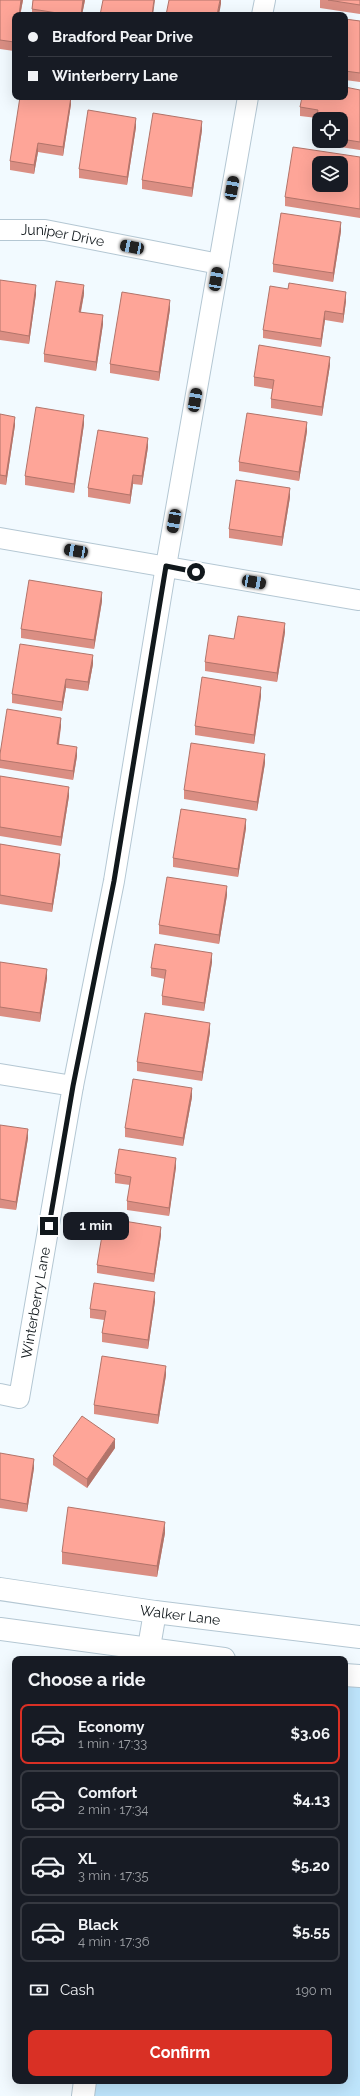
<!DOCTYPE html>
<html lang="en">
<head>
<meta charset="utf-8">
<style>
	:root { --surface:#171b24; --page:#20242c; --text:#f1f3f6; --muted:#9ea1a6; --line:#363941; --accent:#d93025 }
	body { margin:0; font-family:Raleway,sans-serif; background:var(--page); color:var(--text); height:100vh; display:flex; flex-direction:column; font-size:15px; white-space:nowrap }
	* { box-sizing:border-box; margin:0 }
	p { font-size:13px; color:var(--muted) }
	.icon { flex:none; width:22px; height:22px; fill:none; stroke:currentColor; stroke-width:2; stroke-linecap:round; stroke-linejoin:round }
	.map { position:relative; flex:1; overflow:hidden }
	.sheet { position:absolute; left:12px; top:1656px; width:336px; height:428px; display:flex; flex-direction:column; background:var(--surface); border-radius:8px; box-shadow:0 4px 16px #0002 }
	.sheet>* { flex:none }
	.hud { position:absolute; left:12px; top:12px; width:336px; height:88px; border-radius:8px; box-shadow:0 4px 16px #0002; display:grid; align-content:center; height:88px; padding:0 16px; background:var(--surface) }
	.fabs { position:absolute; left:312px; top:112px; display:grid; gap:8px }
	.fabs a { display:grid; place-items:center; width:36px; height:36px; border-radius:8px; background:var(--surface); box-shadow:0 4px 16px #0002; font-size:20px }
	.end { position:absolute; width:18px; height:18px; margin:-9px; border:5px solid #11181c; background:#fff; box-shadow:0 0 0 2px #fff }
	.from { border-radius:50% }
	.bubble { position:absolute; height:28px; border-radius:8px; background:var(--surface); box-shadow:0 4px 16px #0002; font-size:13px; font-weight:700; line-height:28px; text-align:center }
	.car { position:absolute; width:12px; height:24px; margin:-12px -6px; border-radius:5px; box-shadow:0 0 3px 1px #0007; background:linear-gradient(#222 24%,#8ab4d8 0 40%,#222 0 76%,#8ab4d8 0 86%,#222 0) }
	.hud b { display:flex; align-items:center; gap:14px; height:38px; font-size:15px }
	.hud b+b { border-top:1px solid var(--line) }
	.hud i { width:10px; height:10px; background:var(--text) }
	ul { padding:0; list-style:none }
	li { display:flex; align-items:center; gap:12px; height:60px; margin:0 8px 6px; padding:0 8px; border:2px solid var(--line); border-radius:8px }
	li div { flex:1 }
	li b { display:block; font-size:15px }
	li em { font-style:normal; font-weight:700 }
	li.current { border-color:var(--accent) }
	li>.icon { width:36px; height:36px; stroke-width:1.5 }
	h2 { padding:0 16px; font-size:18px; line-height:48px }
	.pay { display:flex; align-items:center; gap:10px; height:44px; padding:0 16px; font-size:15px }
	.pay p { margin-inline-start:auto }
	.primary-button { display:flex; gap:8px; margin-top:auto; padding:8px 16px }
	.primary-button a { flex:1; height:46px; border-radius:8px; background:var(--accent); color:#fff; font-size:16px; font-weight:700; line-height:46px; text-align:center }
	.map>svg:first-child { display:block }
</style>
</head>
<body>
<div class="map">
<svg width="360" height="2096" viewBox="0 0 360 2096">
	<rect width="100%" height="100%" fill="#f2faff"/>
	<path fill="#bee5fc" d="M345,1677L360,1679V2096H87L90,2081H345Z"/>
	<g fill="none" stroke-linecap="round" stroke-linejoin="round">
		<defs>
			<g id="minor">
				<path d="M262,15L265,0"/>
				<path id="s1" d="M0,230H45L219,264"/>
				<path d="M0,538L358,600"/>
				<path d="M0,1074L73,1086"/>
				<path id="s2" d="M0,1394L19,1398L73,1086L114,881L166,566L248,97"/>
			</g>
			<g id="tertiary">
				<path id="s3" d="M0,1589L155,1612L360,1637"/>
				<path d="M0,1629L224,1659"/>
				<path d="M147,1659L155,1612"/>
				<path d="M345,1675L360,1676"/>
				<path d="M83,2096L85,2081"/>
			</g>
		</defs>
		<use href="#minor" stroke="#b4c7d3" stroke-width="22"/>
		<use href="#tertiary" stroke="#b4c7d3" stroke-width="24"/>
		<use href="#minor" stroke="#fff" stroke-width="20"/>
		<use href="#tertiary" stroke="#fff" stroke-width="22"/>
	</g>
	<path fill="#da8e83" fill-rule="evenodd" d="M0,0H23L14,51L0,49Z
		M33,0H85L82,15H32V9Z
		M320,0H360V14L320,8Z
		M345,19L360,21V82L345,80Z
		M360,90V150L314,143V134L317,118L300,116V107ZM319,119H341V141H319Z
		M71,97V104L63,156L38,152L34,174L10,170V161Z
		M136,127L127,185L79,178V169Z
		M202,130L192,197L142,189V180Z
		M360,157V218L285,206V197Z
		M341,231L333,282L273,272V264Z
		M0,280L36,294L29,344L0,340Z
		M84,294L81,312L103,324L96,371L44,362V354Z
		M346,301L343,323L325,320L321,347L263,338V330Z
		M170,309L159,381L110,373V364Z
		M330,365L322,416L271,408V399L272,389L254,386V377Z
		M0,414L15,425L6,485L0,484Z
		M84,424L74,493L25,485V476Z
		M307,431L299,481L239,471V462Z
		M148,447L142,485L133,484L130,504L88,497V488Z
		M290,497L282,546L229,538V529Z
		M102,601L94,649L21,638V629Z
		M285,632L277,682L205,671V662L234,639Z
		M93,664L88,691L66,688L62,711L12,703V694Z
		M261,696L254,744L195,735V726Z
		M61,726L59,744L77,756L73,780L0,768V754Z
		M265,763L257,811L184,799V790Z
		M0,776L69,796L61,846L0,836Z
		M246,828L238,877L173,867V858Z
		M0,844L60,863L52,912L0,904Z
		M227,895L219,944L159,934V925Z
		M0,962L47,978L40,1022L0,1016Z
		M212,962L204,1011L162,1005V996L165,979L151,976V968Z
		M210,1032L202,1081L137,1071V1062Z
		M192,1097L183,1146L125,1137V1128Z
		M0,1125L28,1138L16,1210L0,1208Z
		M176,1167L169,1216L127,1210V1201L130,1185L115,1183V1174Z
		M161,1235L154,1282L97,1273V1265Z
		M155,1301L148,1349L102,1342V1333L104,1320L90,1318V1309Z
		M166,1375L158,1424L94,1414V1405Z
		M115,1448L87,1488L53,1465V1456Z
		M0,1453L34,1468L27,1512L0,1508Z
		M165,1533L157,1577L62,1564V1552Z"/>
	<path fill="#b2746a" d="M21,0H23L20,15H19Z
		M83,0H85L82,15H81Z
		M154,0H155L153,15H152Z
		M220,0H221V4L219,15H217Z
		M71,97V104L63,156V147Z
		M136,118V127L127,185V177Z
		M202,121V130L192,197V188Z
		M38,143V152L34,174V165Z
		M341,222V231L333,282V273Z
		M36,285V294L29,344V336Z
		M84,285V294L79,320V312Z
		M346,292V301L343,323V314Z
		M170,300V309L159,381V372Z
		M325,311V320L321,347V339Z
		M103,315V324L96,371V362Z
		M330,357V365L322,416V407Z
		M84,415V424L74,493V484Z
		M15,417V425L6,485V476Z
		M307,422V431L299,481V472Z
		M148,438V447L142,485V476Z
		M133,475V484L130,504V495Z
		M290,488V497L282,546V537Z
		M102,592V601L94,649V640Z
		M285,623V632L277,682V673Z
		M93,655V664L88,691V682Z
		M66,679V688L62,711V702Z
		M261,687V696L254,744V735Z
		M61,718V726L57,752V744Z
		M77,747V756L73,780V771Z
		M265,754V763L257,811V802Z
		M69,787V796L61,846V837Z
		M246,819V828L238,877V869Z
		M60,854V863L52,912V904Z
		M227,886V895L219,944V935Z
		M212,953V962L204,1011V1003Z
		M47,969V978L40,1022V1013Z
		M210,1023V1032L202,1081V1072Z
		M192,1088V1097L183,1146V1138Z
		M28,1129V1138L16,1210V1202Z
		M176,1158V1167L169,1216V1208Z
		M161,1227V1235L154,1282V1274Z
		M155,1292V1301L148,1349V1340Z
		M166,1366V1375L158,1424V1415Z
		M115,1439V1448L87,1488V1479Z
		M34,1459V1468L27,1512V1504Z
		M165,1522V1533L157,1577V1566Z"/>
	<path fill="#fea598" stroke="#b2746a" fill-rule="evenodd" d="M0,0H21L19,15H15L14,42L0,40Z
		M33,0H83L81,15H70L32,9Z
		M103,0H154L152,15H100Z
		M169,0H220L217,15H166Z
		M328,0H360V5Z
		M345,19L360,21V73L345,71Z
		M345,87L360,90V142L341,139V119H319V135L314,134L318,110L300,107L302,97H345Z
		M20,97H71L63,147L38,143L34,165L10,161Z
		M88,110L136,118L127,177L79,169Z
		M153,113L202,121L192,188L142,180Z
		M293,147L360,157V209L285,197ZM319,163H341V185H319Z
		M281,213L341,222L333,273L273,264Z
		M0,280L36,285L29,336L0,331Z
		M56,281L84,285L79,312L103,315L96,362L44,354Z
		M289,283L346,292L343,314L325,311L321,339L263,330L270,286L288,289Z
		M122,292L170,300L159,372L110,364Z
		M259,345L330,357L322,407L271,399L274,380L254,377Z
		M36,407L84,415L74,484L25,476Z
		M247,413L307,422L299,472L239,462Z
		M0,414L15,417L6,476L0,475Z
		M98,430L148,438L142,476L133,475L130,495L88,488Z
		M236,480L290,488L282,537L229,529Z
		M29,580L102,592L94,640L21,629Z
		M238,616L285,623L277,673L205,662L209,635L234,639Z
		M20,644L93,655L88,682L66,679L62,702L12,694Z
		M202,677L261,687L254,735L195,726Z
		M7,709L61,718L57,744L77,747L73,771L0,760V754Z
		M191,743L265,754L257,802L184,790Z
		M0,776L69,787L61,837L0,827Z
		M181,809L246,819L238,869L173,858Z
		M0,844L60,854L52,904L0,895Z
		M167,877L227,886L219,935L159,925Z
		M155,944L212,953L204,1003L162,996L166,970L151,968Z
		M0,962L47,969L40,1013L0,1007Z
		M145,1013L210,1023L202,1072L137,1062Z
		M133,1079L192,1088L183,1138L125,1128Z
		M0,1125L28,1129L16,1202L0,1199Z
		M119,1149L176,1158L169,1208L127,1201L131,1177L115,1174Z
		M105,1218L161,1227L154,1274L97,1265Z
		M94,1283L155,1292L148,1340L102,1333L106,1311L90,1309Z
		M102,1356L166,1366L158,1415L94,1405Z
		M82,1416L115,1439L87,1479L53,1456Z
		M0,1453L34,1459L27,1504L0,1499Z
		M68,1507L165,1522L157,1566L62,1552Z"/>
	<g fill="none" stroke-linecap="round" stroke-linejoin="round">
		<path stroke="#11181c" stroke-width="5" d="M49,1226L73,1086L114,881L166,566L196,572"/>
	</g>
	<g text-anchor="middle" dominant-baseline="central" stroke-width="3" stroke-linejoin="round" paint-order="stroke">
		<g font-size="14" fill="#11181c" stroke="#f2faff">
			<text stroke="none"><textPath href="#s1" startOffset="63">Juniper Drive</textPath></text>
			<text stroke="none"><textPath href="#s2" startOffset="116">Winterberry Lane</textPath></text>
			<text stroke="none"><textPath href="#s3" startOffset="182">Walker Lane</textPath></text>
		</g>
	</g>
</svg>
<div class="fabs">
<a><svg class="icon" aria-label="locate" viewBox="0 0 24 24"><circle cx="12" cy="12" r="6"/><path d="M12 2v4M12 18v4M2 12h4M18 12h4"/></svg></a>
<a><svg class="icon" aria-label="layers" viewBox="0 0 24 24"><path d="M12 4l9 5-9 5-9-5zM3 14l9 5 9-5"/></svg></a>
</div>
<i class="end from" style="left:196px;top:572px"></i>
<i class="end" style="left:49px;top:1226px"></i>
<div class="bubble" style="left:63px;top:1212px;width:66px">1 min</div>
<i class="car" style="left:232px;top:188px;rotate:10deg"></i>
<i class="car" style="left:132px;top:247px;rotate:281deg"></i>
<i class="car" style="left:216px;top:279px;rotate:10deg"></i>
<i class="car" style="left:195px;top:400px;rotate:10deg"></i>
<i class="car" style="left:174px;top:521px;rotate:190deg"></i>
<i class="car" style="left:76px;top:551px;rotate:280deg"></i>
<i class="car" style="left:254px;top:582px;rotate:100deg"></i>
<div class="hud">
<b><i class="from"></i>Bradford Pear Drive</b>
<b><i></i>Winterberry Lane</b>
</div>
<section class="sheet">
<h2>Choose a ride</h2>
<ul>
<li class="current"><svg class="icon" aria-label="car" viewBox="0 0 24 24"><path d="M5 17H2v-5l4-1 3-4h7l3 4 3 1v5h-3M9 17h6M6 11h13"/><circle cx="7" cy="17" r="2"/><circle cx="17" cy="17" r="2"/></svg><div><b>Economy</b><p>1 min · 17:33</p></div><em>$3.06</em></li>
<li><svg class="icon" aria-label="car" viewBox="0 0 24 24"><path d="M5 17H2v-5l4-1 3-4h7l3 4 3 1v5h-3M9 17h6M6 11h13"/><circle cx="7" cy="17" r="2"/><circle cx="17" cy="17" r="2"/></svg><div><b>Comfort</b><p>2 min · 17:34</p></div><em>$4.13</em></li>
<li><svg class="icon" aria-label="car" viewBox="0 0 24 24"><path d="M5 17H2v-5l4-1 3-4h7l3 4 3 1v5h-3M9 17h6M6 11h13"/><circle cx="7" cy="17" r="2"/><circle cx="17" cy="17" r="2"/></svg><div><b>XL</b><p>3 min · 17:35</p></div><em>$5.20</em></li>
<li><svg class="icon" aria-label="car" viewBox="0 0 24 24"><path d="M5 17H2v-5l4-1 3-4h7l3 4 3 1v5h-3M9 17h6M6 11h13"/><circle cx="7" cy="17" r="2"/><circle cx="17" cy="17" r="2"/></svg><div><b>Black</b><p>4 min · 17:36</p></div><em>$5.55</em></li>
</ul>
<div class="pay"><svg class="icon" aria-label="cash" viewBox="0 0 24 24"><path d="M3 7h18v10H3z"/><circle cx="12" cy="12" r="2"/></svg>Cash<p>190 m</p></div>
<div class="primary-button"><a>Confirm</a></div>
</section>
</div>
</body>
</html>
